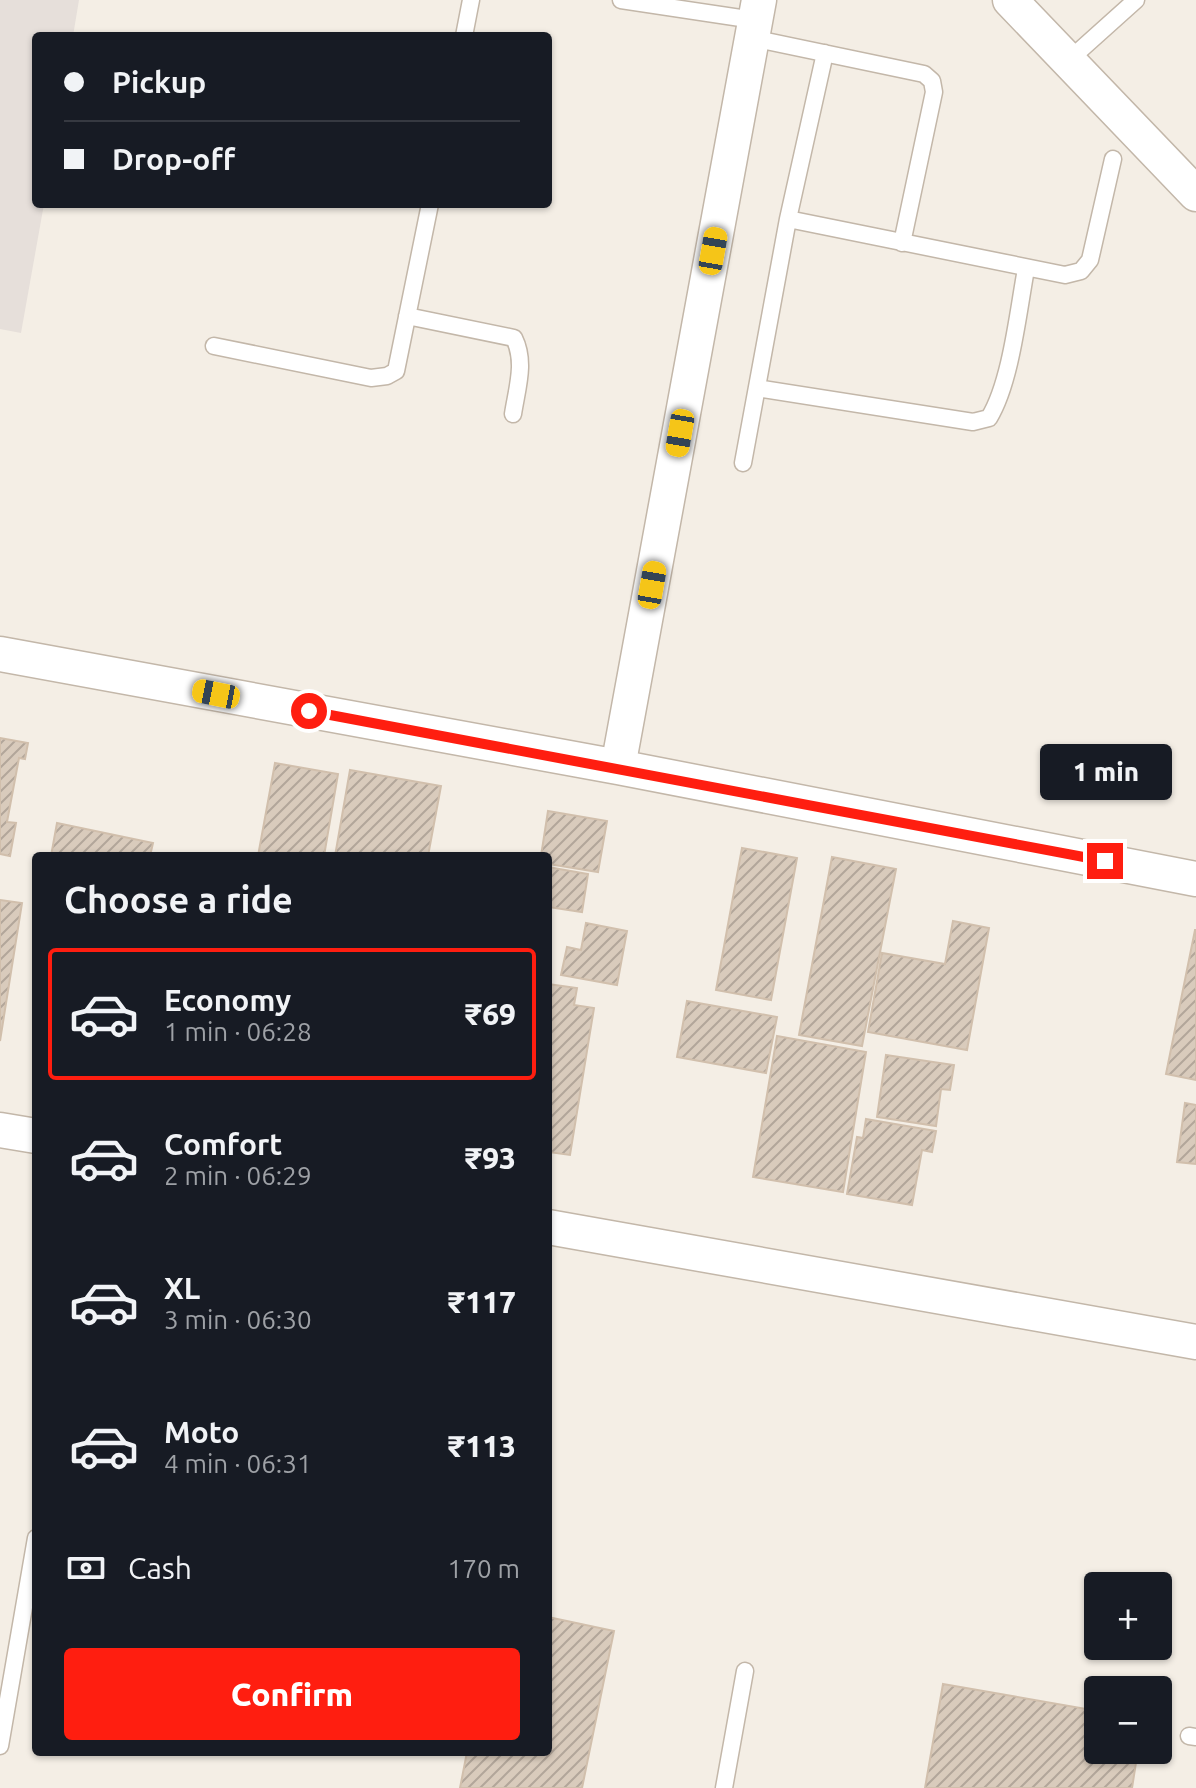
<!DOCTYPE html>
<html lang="en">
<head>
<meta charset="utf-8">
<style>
	:root { --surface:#171b24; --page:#242831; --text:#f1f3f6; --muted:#9ea1a6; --line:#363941; --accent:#ff1e10 }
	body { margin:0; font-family:Ubuntu,sans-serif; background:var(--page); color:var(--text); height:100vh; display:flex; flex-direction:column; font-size:30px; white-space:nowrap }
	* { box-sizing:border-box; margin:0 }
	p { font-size:26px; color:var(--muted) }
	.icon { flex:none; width:44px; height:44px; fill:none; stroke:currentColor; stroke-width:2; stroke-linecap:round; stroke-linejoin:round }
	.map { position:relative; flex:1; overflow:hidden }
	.details { position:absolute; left:32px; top:852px; width:520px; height:904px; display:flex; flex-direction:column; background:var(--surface); border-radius:8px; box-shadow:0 2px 6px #0004 }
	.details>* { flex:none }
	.top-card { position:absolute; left:32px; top:32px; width:520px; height:176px; border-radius:8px; box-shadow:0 2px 6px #0004; display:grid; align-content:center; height:176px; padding:0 32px; background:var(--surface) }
	.controls { position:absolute; left:1084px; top:1572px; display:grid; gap:16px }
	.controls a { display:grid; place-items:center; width:88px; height:88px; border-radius:8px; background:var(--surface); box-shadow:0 2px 6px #0004; font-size:40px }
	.end { position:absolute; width:36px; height:36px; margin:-18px; border:10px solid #ff1e10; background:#fff; box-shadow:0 0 0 4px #fff }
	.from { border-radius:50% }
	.bubble { position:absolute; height:56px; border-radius:8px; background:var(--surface); box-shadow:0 2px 6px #0004; font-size:26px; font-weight:800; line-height:56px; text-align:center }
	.car { position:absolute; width:24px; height:48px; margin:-24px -12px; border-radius:10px; box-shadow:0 0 6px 2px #0007; background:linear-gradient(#f5c518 24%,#345 0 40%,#f5c518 0 76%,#345 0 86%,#f5c518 0) }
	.top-card b { display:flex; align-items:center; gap:28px; height:76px; font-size:30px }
	.top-card b+b { border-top:2px solid var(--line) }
	.top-card i { width:20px; height:20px; background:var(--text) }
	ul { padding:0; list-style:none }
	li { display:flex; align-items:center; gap:24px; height:132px; margin:0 16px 12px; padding:0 16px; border:4px solid transparent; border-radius:8px }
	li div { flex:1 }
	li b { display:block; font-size:30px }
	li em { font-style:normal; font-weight:800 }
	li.current { border-color:var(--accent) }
	li>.icon { width:72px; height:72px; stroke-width:1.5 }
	h2 { padding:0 32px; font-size:36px; line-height:96px }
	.pay { display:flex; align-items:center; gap:20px; height:88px; padding:0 32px; font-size:30px }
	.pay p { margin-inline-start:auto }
	.cta { display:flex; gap:16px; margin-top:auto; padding:16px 32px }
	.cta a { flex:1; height:92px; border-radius:8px; background:var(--accent); color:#fff; font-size:32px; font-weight:800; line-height:92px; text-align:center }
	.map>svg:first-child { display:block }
</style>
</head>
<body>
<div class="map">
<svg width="1196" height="1788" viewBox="0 0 1196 1788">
	<defs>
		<pattern id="building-hatch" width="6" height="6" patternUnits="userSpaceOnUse" patternTransform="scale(2)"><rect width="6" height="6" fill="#d9cbbc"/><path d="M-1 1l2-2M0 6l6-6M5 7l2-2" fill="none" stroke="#b2a69a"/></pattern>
	</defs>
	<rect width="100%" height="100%" fill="#f4eee5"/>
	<path fill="#e6dfda" d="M0,0H79L73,36H36V204H44L21,333L0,329Z"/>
	<path fill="url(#building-hatch)" stroke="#d1bfac" stroke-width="2" d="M0,738L28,743L25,759L19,758L7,822L16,823L10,856L0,854Z
		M275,763L338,774L324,856H258Z
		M350,770L441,786L428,856H335Z
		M548,811L607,821L598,872L548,864V856H541Z
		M57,823L153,843L150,856H51Z
		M742,848L797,858L771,1000L716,990Z
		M832,857L896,869L862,1046L799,1035Z
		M548,867L588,874L582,912L548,907Z
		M0,900L22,903L0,1041Z
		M953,921L989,928L967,1050L868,1032L882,953L945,964Z
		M586,923L627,931L617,985L561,975L567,947L581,950Z
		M1195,930H1196V1080L1166,1074Z
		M548,984L577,988L574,1005L594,1008L570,1155L548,1152Z
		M687,1001L777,1017L766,1073L677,1057Z
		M777,1036L866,1052L843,1192L753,1177Z
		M886,1055L954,1065L950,1090L941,1089L936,1126L877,1117Z
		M1185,1103L1196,1105V1164L1177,1162Z
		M866,1119L936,1131L932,1152L922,1150L912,1205L847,1194L857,1137L863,1138Z
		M548,1617L614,1631L582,1788H460L467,1752H548Z
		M943,1684L1098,1711V1750H1138L1132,1788H925Z"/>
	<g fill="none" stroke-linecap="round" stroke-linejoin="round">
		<defs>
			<path id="service" d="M621,0L754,20
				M464,36L471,0
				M752,38L924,74L932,81L934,92L902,243
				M1068,61L1136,0
				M788,219L1065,275L1081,271L1090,260L1113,159
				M407,316L514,338C526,362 517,388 513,414
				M214,346L371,378L387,376L396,371L430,204
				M757,388L973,422L989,418C1011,382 1018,312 1026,269
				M743,463L788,219L825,53
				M1189,1736L1196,1737
				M0,1746L36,1538
				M724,1788L745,1671"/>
			<path id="minor" d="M1010,0L1196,194
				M0,654L618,767L1196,879
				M618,767L759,0
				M0,1130L36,1136
				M548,1227L1196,1342"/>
		</defs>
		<use href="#service" stroke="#c3b7a9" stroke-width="19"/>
		<use href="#minor" stroke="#c3b7a9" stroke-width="37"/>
		<use href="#service" stroke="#fff" stroke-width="16"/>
		<use href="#minor" stroke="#fff" stroke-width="34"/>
	</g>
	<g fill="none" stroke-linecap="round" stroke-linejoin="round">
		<path stroke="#ff1e10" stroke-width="10" d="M309,711L1105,861"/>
	</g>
</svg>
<div class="controls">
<a>+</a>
<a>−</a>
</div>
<i class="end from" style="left:309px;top:711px"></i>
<i class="end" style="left:1105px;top:861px"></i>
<div class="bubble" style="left:1040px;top:744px;width:132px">1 min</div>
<i class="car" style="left:713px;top:251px;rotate:10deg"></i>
<i class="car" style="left:680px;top:433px;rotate:190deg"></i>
<i class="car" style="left:652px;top:585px;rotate:10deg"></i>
<i class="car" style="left:216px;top:694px;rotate:281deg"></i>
<div class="top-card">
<b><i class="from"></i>Pickup</b>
<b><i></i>Drop-off</b>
</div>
<section class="details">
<h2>Choose a ride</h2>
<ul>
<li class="current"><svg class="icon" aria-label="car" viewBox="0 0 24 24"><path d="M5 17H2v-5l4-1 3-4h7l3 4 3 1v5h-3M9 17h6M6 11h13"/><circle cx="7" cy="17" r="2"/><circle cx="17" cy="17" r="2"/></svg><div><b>Economy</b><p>1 min · 06:28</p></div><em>₹69</em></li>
<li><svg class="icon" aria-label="car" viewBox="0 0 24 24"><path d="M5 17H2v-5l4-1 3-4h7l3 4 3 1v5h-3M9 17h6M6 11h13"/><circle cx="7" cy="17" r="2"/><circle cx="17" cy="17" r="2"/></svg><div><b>Comfort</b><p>2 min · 06:29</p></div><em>₹93</em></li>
<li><svg class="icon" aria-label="car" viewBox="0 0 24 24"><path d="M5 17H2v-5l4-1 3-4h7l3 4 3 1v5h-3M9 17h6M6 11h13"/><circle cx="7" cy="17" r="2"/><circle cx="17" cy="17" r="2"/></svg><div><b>XL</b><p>3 min · 06:30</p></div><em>₹117</em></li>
<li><svg class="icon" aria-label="car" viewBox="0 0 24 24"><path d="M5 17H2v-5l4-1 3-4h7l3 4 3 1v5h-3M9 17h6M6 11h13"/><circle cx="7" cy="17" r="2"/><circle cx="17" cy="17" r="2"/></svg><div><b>Moto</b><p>4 min · 06:31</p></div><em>₹113</em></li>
</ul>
<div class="pay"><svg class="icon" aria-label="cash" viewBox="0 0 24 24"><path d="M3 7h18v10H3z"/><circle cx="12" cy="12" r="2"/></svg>Cash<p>170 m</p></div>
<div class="cta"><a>Confirm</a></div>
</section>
</div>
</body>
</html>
